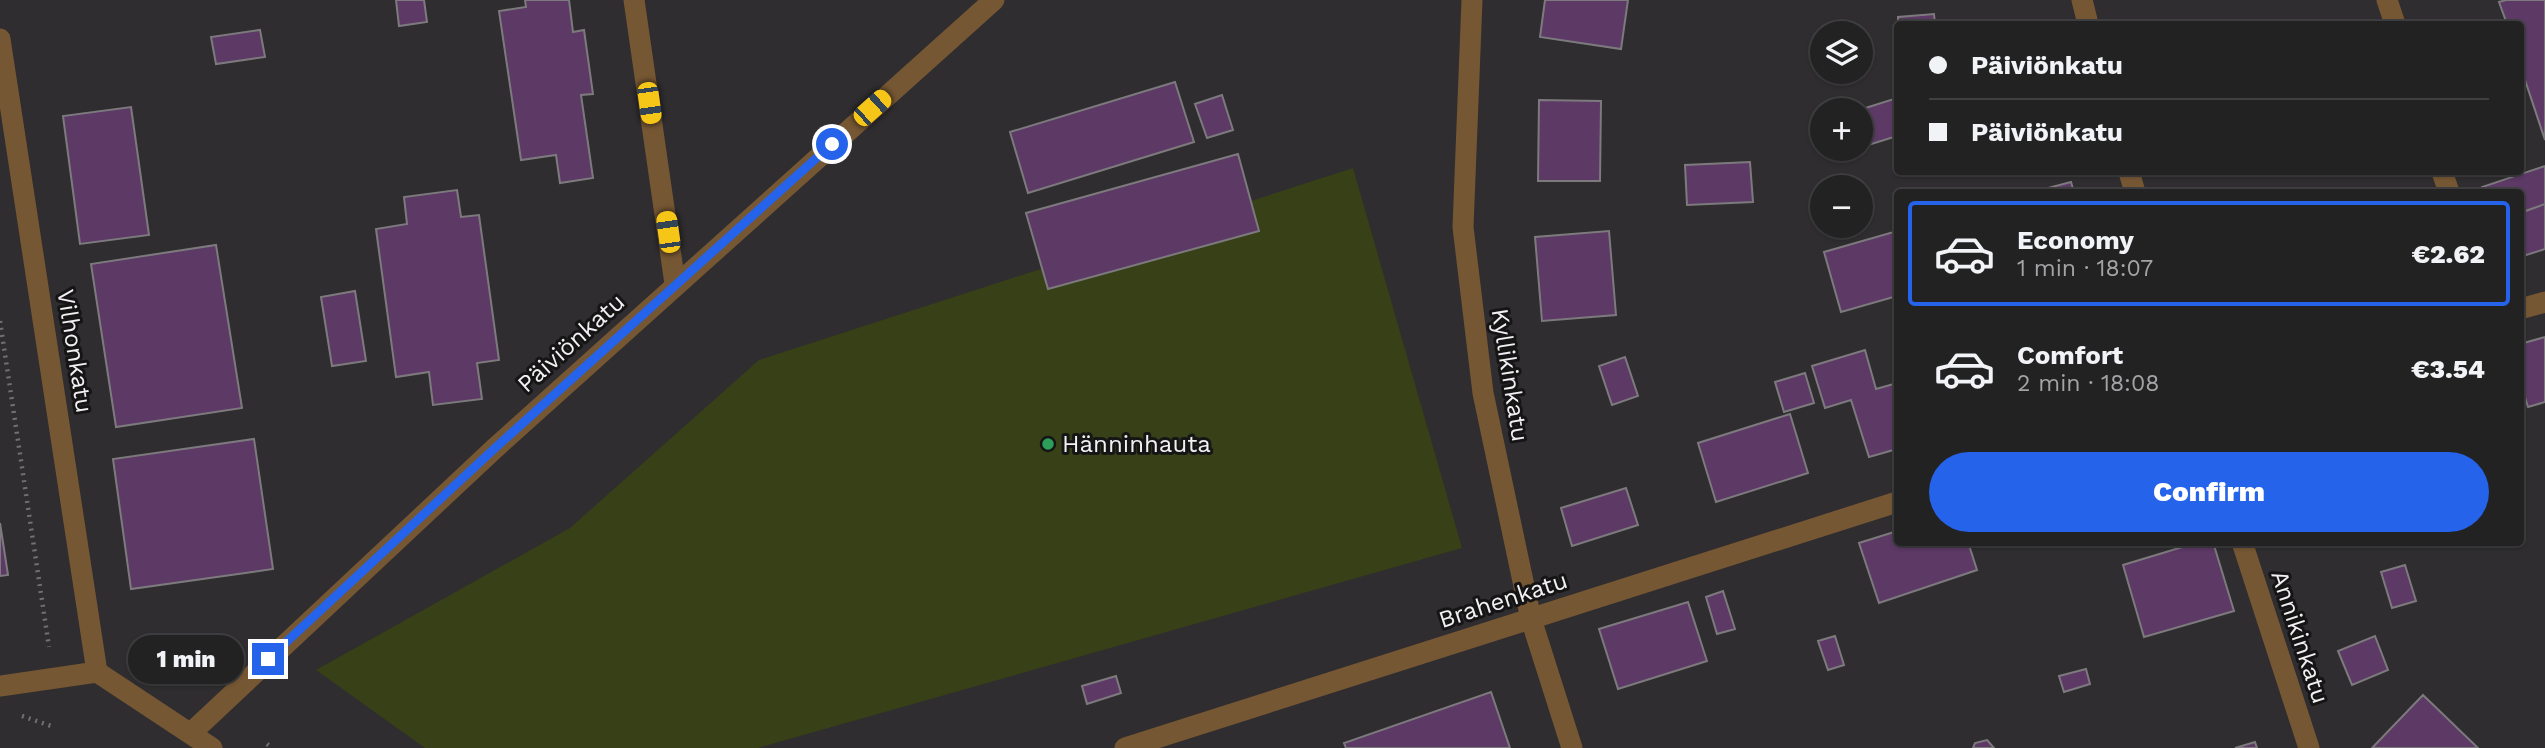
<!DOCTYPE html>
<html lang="en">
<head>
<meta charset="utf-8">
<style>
	:root { --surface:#232223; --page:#2f2f30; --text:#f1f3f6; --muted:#a3a4a6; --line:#403f41; --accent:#2563eb }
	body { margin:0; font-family:"Work Sans",sans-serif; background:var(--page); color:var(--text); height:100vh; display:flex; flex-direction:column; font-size:26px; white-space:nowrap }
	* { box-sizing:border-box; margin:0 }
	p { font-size:23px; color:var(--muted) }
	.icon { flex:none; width:38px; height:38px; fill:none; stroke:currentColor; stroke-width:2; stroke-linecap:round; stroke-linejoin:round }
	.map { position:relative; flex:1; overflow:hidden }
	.sheet { position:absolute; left:1894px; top:189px; width:630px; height:357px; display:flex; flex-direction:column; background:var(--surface); border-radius:7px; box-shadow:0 2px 5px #0004,0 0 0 2px var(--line) }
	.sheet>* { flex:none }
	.banner { position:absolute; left:1894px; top:21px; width:630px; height:154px; border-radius:7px; box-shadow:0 2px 5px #0004,0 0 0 2px var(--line); display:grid; align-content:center; height:154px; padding:0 35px; background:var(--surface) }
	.buttons { position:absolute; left:1810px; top:21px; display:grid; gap:14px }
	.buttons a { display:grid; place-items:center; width:63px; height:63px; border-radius:50%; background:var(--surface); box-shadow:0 2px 5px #0004,0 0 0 2px var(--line); font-size:35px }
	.end { position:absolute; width:32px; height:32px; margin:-16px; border:9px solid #2563eb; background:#fff; box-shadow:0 0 0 4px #fff }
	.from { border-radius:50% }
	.bubble { position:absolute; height:49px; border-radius:24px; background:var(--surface); box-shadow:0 2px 5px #0004,0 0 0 2px var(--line); font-size:23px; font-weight:800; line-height:49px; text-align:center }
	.car { position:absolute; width:21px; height:42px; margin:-21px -10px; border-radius:9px; box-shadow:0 0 5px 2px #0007; background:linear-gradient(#f5c518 24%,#345 0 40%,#f5c518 0 76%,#345 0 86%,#f5c518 0) }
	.banner b { display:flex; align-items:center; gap:24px; height:66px; font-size:26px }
	.banner b+b { border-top:2px solid var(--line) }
	.banner i { width:18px; height:18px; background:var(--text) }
	ul { padding:12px 0 0; list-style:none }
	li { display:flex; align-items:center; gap:21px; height:105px; margin:0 14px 10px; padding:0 21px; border:4px solid transparent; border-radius:7px }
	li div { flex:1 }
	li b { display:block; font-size:26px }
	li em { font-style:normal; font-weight:800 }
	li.active { border-color:var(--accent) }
	li>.icon { width:63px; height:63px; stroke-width:1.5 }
	.primary-button { display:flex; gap:14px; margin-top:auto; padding:14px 35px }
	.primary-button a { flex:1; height:80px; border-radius:42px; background:var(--accent); color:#fff; font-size:28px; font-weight:800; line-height:80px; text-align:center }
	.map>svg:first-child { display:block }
</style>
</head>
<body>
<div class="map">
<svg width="2545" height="748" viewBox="0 0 2545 748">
	<rect width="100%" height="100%" fill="#2f2d2f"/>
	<path fill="#374017" d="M1353,168L1462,548L758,748H425L316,670L570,528L759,360Z"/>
	<path fill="#5d3966" stroke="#7c7a7d" stroke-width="2" d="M396,0H424L427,22L399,26Z
		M525,0H569L573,32L584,30L593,94L581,95L593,178L560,183L556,155L521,160L499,11L526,7Z
		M1545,0H1628L1621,49L1540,37Z
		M2506,0H2545V140L2520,65V24H2507L2499,2Z
		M1934,14L1935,24H1898V17Z
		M260,30L265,57L216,64L211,37Z
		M1175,82L1194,142L1028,193L1010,132Z
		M1222,95L1233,130L1207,138L1195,104Z
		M1897,98V136L1862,147L1859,110Z
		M1539,100L1601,101L1600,181H1538Z
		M131,107L149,235L80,244L63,116Z
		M1238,154L1259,231L1048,289L1026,213Z
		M1750,162L1753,202L1687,205L1685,165Z
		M2545,166V204L2520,213V192H2484L2482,187Z
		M2071,182L2074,192H2033Z
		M457,190L461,217L479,215L499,360L477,363L482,399L433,405L429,372L396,377L376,229L407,224L404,197Z
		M2545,204V249L2520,257V213Z
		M1609,231L1616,315L1542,321L1535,237Z
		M1897,231V296L1841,312L1824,252Z
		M216,245L242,408L116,427L91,264Z
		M355,291L366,361L332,366L321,297Z
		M2545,337V402L2528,407L2520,381V344Z
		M1865,350L1876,389L1897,383V449L1869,457L1851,400L1825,408L1812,366Z
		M1625,357L1638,396L1612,405L1599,366Z
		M1805,373L1814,403L1784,412L1775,382Z
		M1790,414L1808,473L1716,502L1698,443Z
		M254,439L273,569L131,589L113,459Z
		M1626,488L1638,525L1572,546L1561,508Z
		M0,523L8,575L0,576Z
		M1897,531V542H1968L1977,570L1879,603L1859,543Z
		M2199,542H2213L2234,611L2144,637L2123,565Z
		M2405,565L2416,601L2392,608L2381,572Z
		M1723,591L1735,629L1717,634L1706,597Z
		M1688,602L1707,661L1618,689L1599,629Z
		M1835,636L1844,665L1828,670L1818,641Z
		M2375,636L2388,670L2352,685L2338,651Z
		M2086,669L2090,684L2064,692L2059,676Z
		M1116,676L1121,693L1087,704L1082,686Z
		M1491,692L1510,748H1346L1344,743Z
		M2423,695L2478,748H2372Z
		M1987,740L1994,748H1973L1975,743Z
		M2255,742L2257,748H2235Z"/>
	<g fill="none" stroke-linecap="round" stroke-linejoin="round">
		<path stroke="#716f71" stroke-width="4.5" stroke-dasharray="2 5" stroke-linecap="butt" d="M0,321L49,647
			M22,716L54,727
			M267,744L272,748"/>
		<path stroke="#765733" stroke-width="21" d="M634,0L675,284
			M1472,0L1463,227L1483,393L1531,619L1572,748
			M2082,0L2088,24
			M2387,0L2395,24
			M0,39L97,672
			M2129,172L2135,192
			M2442,172L2449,192
			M2520,309L2545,302
			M2242,542L2309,748
			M97,672L212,748
			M0,686L97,672
			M191,733L494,449L994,0
			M1125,748L1897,502"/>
	</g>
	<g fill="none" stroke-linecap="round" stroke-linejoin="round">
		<path stroke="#2563eb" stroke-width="9" d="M268,659L494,449L832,144"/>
	</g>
	<circle fill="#2e9e5b" stroke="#161516" stroke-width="2.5" cx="1048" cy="444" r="7"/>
	<g text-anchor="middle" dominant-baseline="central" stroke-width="6" stroke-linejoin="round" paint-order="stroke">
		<g font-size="24" fill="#f2f0f2" stroke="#161516">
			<text transform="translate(571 343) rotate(-42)">Päiviönkatu</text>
			<text transform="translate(75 351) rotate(81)">Vilhonkatu</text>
			<text transform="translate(1510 375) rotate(81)">Kyllikinkatu</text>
			<text transform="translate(1503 600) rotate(-18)">Brahenkatu</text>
			<text transform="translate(2300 637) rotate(72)">Annikinkatu</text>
		</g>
		<g font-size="24" fill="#f2f0f2" stroke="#161516" text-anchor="start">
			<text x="1062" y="444">Hänninhauta</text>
		</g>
	</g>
</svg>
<div class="buttons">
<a><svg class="icon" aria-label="layers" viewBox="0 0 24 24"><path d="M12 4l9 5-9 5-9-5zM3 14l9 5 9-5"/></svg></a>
<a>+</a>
<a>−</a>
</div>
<i class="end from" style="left:832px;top:144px"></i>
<i class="end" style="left:268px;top:659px"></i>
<div class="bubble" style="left:128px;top:635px;width:116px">1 min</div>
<i class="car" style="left:649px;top:103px;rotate:172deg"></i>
<i class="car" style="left:872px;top:108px;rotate:48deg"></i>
<i class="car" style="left:668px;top:232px;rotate:352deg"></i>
<div class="banner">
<b><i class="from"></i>Päiviönkatu</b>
<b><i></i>Päiviönkatu</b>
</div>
<section class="sheet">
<ul>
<li class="active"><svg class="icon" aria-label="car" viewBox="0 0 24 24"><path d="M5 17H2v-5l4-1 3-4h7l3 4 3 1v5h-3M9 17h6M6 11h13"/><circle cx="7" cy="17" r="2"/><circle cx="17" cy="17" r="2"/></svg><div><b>Economy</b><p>1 min · 18:07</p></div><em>€2.62</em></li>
<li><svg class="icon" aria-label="car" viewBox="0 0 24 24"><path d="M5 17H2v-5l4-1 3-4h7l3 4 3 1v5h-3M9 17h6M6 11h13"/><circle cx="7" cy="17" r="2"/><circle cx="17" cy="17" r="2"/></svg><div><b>Comfort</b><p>2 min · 18:08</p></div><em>€3.54</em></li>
</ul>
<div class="primary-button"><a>Confirm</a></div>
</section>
</div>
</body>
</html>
